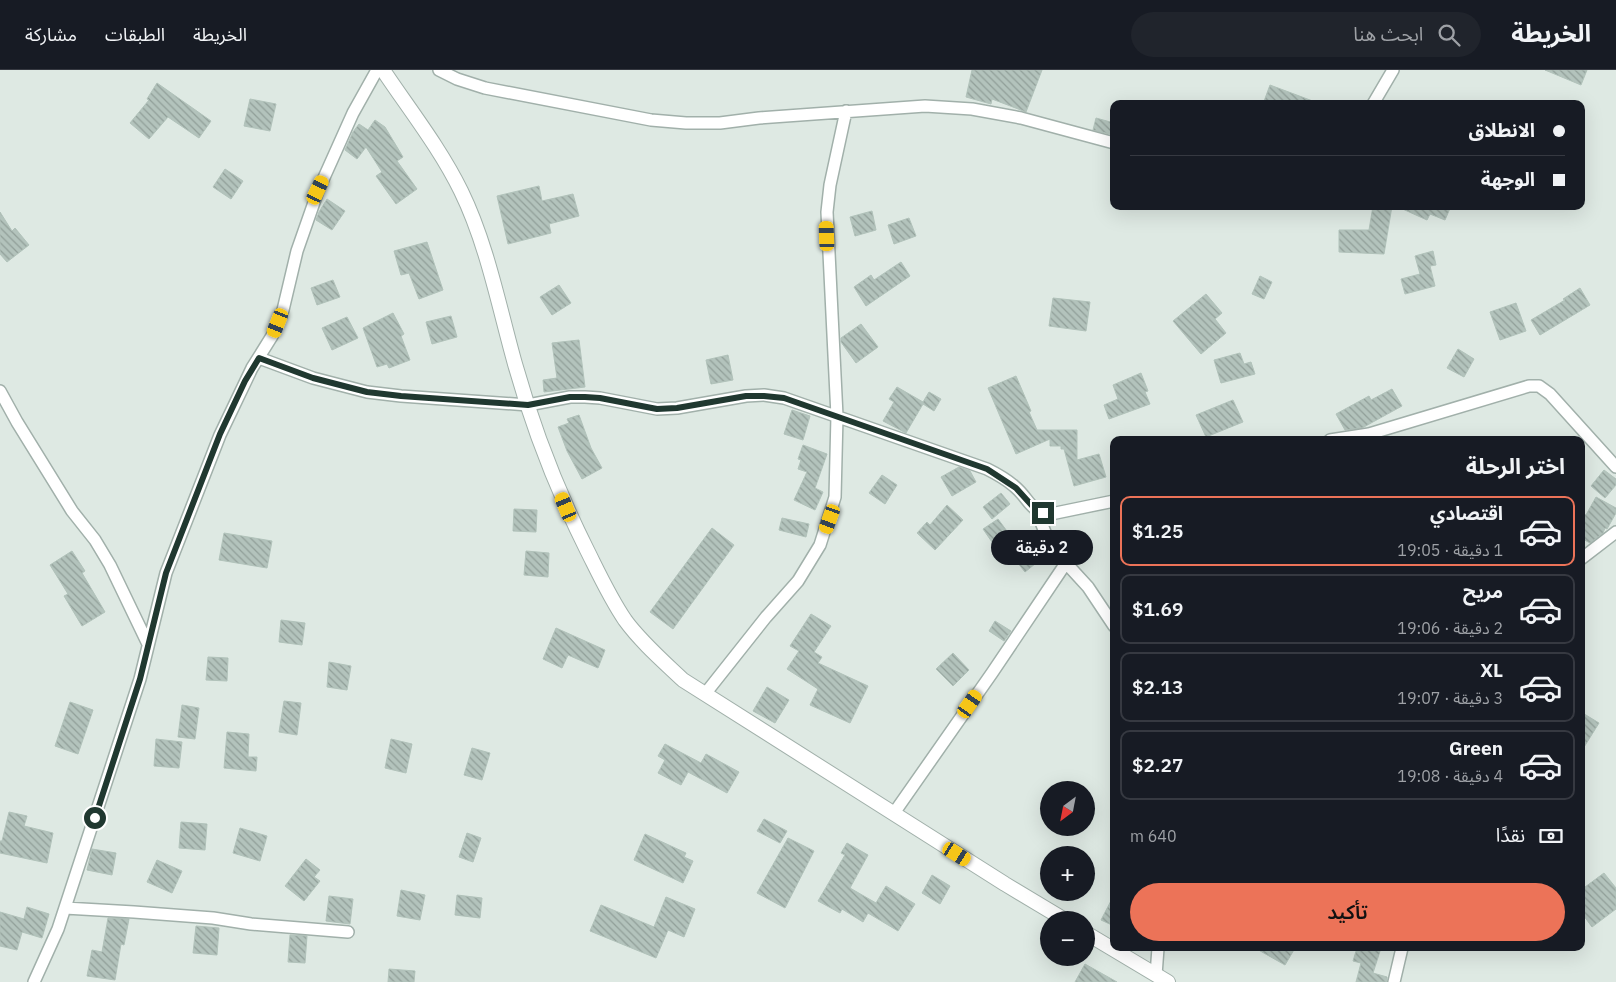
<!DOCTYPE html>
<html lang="ar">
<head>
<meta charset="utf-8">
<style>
	:root { --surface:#171b24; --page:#20242c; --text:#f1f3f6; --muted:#9ea1a6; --line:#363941; --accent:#ec7358 }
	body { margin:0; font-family:"IBM Plex Sans","Noto Sans Arabic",sans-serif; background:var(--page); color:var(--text); direction:rtl; height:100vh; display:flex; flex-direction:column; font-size:19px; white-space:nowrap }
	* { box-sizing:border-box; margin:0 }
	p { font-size:16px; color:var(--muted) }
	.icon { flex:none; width:28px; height:28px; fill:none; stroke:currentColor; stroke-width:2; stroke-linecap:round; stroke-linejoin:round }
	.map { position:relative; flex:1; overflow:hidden; direction:ltr }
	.side { position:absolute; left:1110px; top:366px; width:475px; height:515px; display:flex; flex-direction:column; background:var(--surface); border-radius:10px; box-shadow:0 5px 20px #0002; direction:rtl }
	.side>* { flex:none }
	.top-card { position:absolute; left:1110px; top:30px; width:475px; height:110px; border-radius:10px; box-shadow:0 5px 20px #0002; direction:rtl; display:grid; align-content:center; height:110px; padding:0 20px; background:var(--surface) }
	.needle { width:32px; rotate:212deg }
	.tools { position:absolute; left:1040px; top:711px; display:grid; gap:10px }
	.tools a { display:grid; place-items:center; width:55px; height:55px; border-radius:50%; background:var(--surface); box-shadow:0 5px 20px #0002; font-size:25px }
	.end { position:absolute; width:22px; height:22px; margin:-11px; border:6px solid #203830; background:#fff; box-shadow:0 0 0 2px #fff }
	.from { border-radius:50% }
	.bubble { position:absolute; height:35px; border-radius:18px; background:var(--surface); box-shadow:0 5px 20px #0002; font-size:16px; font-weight:600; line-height:35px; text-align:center; direction:rtl }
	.car { position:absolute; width:15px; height:30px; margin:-15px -8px; border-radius:6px; box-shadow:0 0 4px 1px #0007; background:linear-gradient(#f5c518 24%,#345 0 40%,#f5c518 0 76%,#345 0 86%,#f5c518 0) }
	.top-card b { display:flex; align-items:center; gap:18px; height:48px; font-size:19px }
	.top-card b+b { border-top:1px solid var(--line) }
	.top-card i { width:12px; height:12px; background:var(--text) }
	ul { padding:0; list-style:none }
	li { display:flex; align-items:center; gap:15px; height:70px; margin:0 10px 8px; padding:0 10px; border:2px solid var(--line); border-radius:10px }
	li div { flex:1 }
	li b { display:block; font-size:19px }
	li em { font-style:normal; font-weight:600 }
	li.current { border-color:var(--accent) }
	li>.icon { width:45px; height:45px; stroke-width:1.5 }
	h2 { padding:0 20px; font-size:22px; line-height:60px }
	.pay { display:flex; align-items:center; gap:12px; height:55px; padding:0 20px; font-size:19px }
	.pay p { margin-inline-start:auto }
	.cta { display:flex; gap:10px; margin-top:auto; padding:10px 20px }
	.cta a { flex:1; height:58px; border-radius:30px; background:var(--accent); color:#111; font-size:20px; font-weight:600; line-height:58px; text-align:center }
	header { display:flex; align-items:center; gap:30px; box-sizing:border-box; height:70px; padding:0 25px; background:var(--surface); border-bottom:1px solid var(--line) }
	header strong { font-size:24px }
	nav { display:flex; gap:28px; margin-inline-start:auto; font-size:18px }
	.search { width:350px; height:45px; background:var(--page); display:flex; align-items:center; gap:12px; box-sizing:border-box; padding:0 18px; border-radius:28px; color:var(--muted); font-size:19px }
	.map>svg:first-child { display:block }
</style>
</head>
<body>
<header>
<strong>الخريطة</strong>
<div class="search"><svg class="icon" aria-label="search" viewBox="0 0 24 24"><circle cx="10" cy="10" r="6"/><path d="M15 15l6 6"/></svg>ابحث هنا</div>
<nav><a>الخريطة</a><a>الطبقات</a><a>مشاركة</a></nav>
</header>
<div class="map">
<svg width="1616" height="912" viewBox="0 0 1616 912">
	<defs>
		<pattern id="building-back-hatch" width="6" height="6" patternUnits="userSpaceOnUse" patternTransform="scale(1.25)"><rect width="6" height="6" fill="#b3c3bc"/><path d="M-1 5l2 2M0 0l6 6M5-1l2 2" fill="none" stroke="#919f99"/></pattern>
	</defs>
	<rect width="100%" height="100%" fill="#dee9e3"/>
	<path fill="url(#building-back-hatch)" stroke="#b1c2ba" d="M972,0H1042L1026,42L992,29L991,34L966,27Z
		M1545,0H1587L1581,15Z
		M157,13L211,51L199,68L168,47L149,69L130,53L149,30L147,29Z
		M1270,15L1318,33L1317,34H1263Z
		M250,29L276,34L270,61L244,56Z
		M1096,48L1114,53V65L1093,60Z
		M375,50L385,57L403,87L397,91L417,119L396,134L376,106L382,102L366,77L357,89L345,80L353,62L359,54L368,60Z
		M225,99L243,111L231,129L213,117Z
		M539,116L542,131L573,124L579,146L549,154L551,163L508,174L497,126Z
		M327,129L345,141L332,160L316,150L319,142Z
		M1373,136H1392L1384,184L1339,182V160H1369Z
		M1396,136H1451L1445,150L1430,144L1427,150Z
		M872,141L876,160L855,166L850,147Z
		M0,142L12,161L15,158L29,175L7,192L0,184Z
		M909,148L916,166L894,174L888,155Z
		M427,172L443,220L419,229L409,203L401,205L394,181Z
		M1433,181L1436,195L1430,196L1435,216L1405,224L1401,209L1420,204L1415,186Z
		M901,192L910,206L866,236L854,217L871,205L874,210Z
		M1260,206L1272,212L1264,229L1252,224Z
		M333,210L340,227L317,235L311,218Z
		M559,215L571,233L552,245L540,227Z
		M1580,218L1590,235L1540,265L1531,250L1565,230L1563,229Z
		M1206,224L1222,243L1215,249L1226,263L1201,284L1173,251Z
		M1053,228L1090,232L1086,261L1049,256Z
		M1516,233L1526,261L1500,270L1490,242Z
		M393,243L404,264L401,266L410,290L389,298L387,294L377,297L363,258Z
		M451,246L457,267L432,274L426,252Z
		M347,247L358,268L332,280L322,258Z
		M861,254L878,277L856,293L841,272V268Z
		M579,270L585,317L544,322L543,310L557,308L552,273Z
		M1458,279L1474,289L1464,307L1447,298Z
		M1240,283L1244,294L1251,292L1255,304L1221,313L1214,290Z
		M728,285L733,310L711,314L706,290Z
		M1141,303L1148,321L1145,322L1150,334L1109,349L1104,335L1118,329L1113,315Z
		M1016,306L1031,341L1029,342L1037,360H1077V390L1099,384L1106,407L1074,416L1064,379H1061V376H1050V369L1016,384L988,318Z
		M897,317L923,332L929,322L941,329L934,341L923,334L906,363L883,351L894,332L889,329Z
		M1392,319L1402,336L1362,358L1345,360L1336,344L1369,326L1371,330Z
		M1233,330L1243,352L1206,367L1196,345Z
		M792,340L810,346L803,370L784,364Z
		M579,345L591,378L602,398L582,409L567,381L558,357L569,353L567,349Z
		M803,375L827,384L815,418L823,422L815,440L794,430L807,402L798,399L801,390L798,389Z
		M959,397L970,401L976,412L952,426L941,407Z
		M1604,400L1616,409V415L1605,428L1591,416Z
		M882,405L897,415L885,434L869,423Z
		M1001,423L1010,434L992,449L983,437Z
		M1596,427L1616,438V443L1607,459L1605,458L1603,463L1590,473L1581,468V442L1586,445Z
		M947,435L963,450L935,480L917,463L927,452L930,455Z
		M514,439L537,440L536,462L513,461Z
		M782,448L809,454L806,467L779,460Z
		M998,449L1015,472L1027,463L1046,485L1025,502L1000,471L994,475L983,459Z
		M712,458L734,475L673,559L650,542Z
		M224,463L272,471L267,498L219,490Z
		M72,481L85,501L82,503L105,542L82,556L64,526L68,524L50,495Z
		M526,481L549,483L548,507L524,505Z
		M811,544L831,556L814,582L822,587L818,593L868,616L850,653L810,635L818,619L787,599L799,581L790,576Z
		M281,550L305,553L302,575L279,572Z
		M995,551L1011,561L1004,571L989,561Z
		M556,558L605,580L598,598L568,585L562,598L543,589Z
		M953,583L969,600L953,616L936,599Z
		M208,587L228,588L227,611L206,610Z
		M329,592L351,596L347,620L327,617Z
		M767,617L789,630L775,653L753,641Z
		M284,631L301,633L297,665L279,662Z
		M70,632L93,640L78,684L55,676Z
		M182,635L199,638L195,669L178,667Z
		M1581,642L1599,653L1581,682Z
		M227,662L249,664L248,687H257L256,701L224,698Z
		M156,669L182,672L179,698L154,696Z
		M391,669L412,674L406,703L385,698Z
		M665,674L701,693L706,684L739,702L727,723L688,702L681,715L658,703L665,690L658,686Z
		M472,678L490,683L482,710L464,705Z
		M9,742L27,746L24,756L53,763L47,793L0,783V771H2Z
		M764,749L787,761L780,773L757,761Z
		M181,752L207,754L205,780L179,778Z
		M240,758L267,766L260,791L233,783Z
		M467,763L481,768L473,792L459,787Z
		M645,764L686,783L684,787L693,791L683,813L634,790Z
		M788,768L814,781L785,838L757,823Z
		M847,773L868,785L850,818L876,833L886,816L915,834L898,861L868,843L863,852L842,839L840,843L818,831L845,785L841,783Z
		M92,779L116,783L112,805L87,800Z
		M306,789L320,800L314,807L320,811L304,831L285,816Z
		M157,790L182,801L172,823L147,812Z
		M1604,803L1616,818V839L1592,857L1581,842V820Z
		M932,805L950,816L940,834L922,823Z
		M401,820L425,825L420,850L397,846Z
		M457,825L482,828L480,848L455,845Z
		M1114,825V856L1101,850Z
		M329,826L353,829L350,854L326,851Z
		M666,827L695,839L684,867L668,860L656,888L590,861L601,835L654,857Z
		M27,837L49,844L42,868L22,862L17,880L0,876V842L24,849Z
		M108,848L129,849L124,875L121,874L115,910L87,906L92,880L102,882Z
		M196,856L219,858L217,885L193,883Z
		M290,865L307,866L305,893L288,892Z
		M1255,878H1295L1285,895Z
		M1357,878H1381L1373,903L1387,907V912H1356L1361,893L1353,891Z
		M1085,894L1117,912H1075Z
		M389,899L415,901L414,912H388Z"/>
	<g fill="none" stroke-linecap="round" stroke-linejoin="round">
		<defs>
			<path id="minor" d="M439,0L457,9L485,18L651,50L686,53H720L759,48L925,36L972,39L1021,48L1114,73
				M1373,34L1393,0
				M259,288L313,308L367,322L401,326L528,335L570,327H585L600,328L657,339L677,338L746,326L764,325L784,328L987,399C997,404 1006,409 1014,416C1030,429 1028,441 1051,444L1114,431
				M0,321L17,352L72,441L95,470L110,495L148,574
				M1330,370L1369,364L1529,316H1539L1550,324L1616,397
				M1036,440L1047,467L1066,493L1088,517L1114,556
				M1581,489L1616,462
				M705,624L766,547L798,511L820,475L835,427L837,346L827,142L830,115L846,41
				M894,743L992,603L1066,493
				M65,838L134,842L213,848L251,854L348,862
				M1156,905L1158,878
				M34,912L58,859L140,609L166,503L220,365L252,298L272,266L283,240L297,181L318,121L353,43L377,0
				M1394,912L1402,878"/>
			<path id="tertiary" d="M383,0C409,39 440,78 461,121C487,174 499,237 515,294C533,358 557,420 587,480C599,504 610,528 625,550C641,572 663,591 683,610L1005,814L1065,850
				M1086,863L1168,912"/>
		</defs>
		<use href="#minor" stroke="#a1b0aa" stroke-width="14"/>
		<use href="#tertiary" stroke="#a1b0aa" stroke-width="16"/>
		<use href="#minor" stroke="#fff" stroke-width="11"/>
		<use href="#tertiary" stroke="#fff" stroke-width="14"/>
	</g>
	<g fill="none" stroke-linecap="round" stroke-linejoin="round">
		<path stroke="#203830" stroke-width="6" d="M95,748L140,609L166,503L220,364L245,311L259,288L313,308L367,322L401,326L528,335L570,327H585L600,328L657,339L677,338L746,326H764L784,328L987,399L1016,418L1036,440L1043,443"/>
	</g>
</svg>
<div class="tools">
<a><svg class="needle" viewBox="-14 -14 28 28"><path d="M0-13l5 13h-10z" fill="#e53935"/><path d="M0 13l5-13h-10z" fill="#9ea1a6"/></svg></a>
<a>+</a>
<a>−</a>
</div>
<i class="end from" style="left:95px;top:748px"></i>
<i class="end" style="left:1043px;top:443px"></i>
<div class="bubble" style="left:991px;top:460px;width:102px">2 دقيقة</div>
<i class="car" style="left:318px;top:120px;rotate:25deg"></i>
<i class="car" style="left:827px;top:166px;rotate:358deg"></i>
<i class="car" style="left:278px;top:253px;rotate:202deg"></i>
<i class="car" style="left:566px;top:437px;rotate:337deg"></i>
<i class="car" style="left:830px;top:449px;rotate:200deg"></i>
<i class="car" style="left:970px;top:634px;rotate:35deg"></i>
<i class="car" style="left:957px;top:784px;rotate:122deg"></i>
<div class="top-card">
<b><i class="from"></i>الانطلاق</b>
<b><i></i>الوجهة</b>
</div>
<section class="side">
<h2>اختر الرحلة</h2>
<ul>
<li class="current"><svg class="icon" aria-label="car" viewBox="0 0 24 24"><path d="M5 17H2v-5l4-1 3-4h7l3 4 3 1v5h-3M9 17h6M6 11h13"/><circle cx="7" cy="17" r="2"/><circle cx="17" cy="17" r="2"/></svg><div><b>اقتصادي</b><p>1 دقيقة · 19:05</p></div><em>$1.25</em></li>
<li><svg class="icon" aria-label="car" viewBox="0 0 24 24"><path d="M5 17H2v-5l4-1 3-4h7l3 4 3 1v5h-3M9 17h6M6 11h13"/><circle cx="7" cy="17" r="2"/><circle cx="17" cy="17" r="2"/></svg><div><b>مريح</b><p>2 دقيقة · 19:06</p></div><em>$1.69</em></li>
<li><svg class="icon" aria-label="car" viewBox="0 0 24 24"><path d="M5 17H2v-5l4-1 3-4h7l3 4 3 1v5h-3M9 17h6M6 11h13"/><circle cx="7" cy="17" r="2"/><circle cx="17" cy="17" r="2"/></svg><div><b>XL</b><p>3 دقيقة · 19:07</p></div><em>$2.13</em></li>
<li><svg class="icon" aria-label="car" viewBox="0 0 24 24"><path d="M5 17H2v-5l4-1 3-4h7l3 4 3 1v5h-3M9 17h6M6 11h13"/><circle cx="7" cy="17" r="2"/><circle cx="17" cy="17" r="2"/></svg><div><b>Green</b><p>4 دقيقة · 19:08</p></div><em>$2.27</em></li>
</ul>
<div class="pay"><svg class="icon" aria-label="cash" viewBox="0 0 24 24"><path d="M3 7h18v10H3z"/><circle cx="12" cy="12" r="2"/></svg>نقدًا<p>640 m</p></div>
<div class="cta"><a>تأكيد</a></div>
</section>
</div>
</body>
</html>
